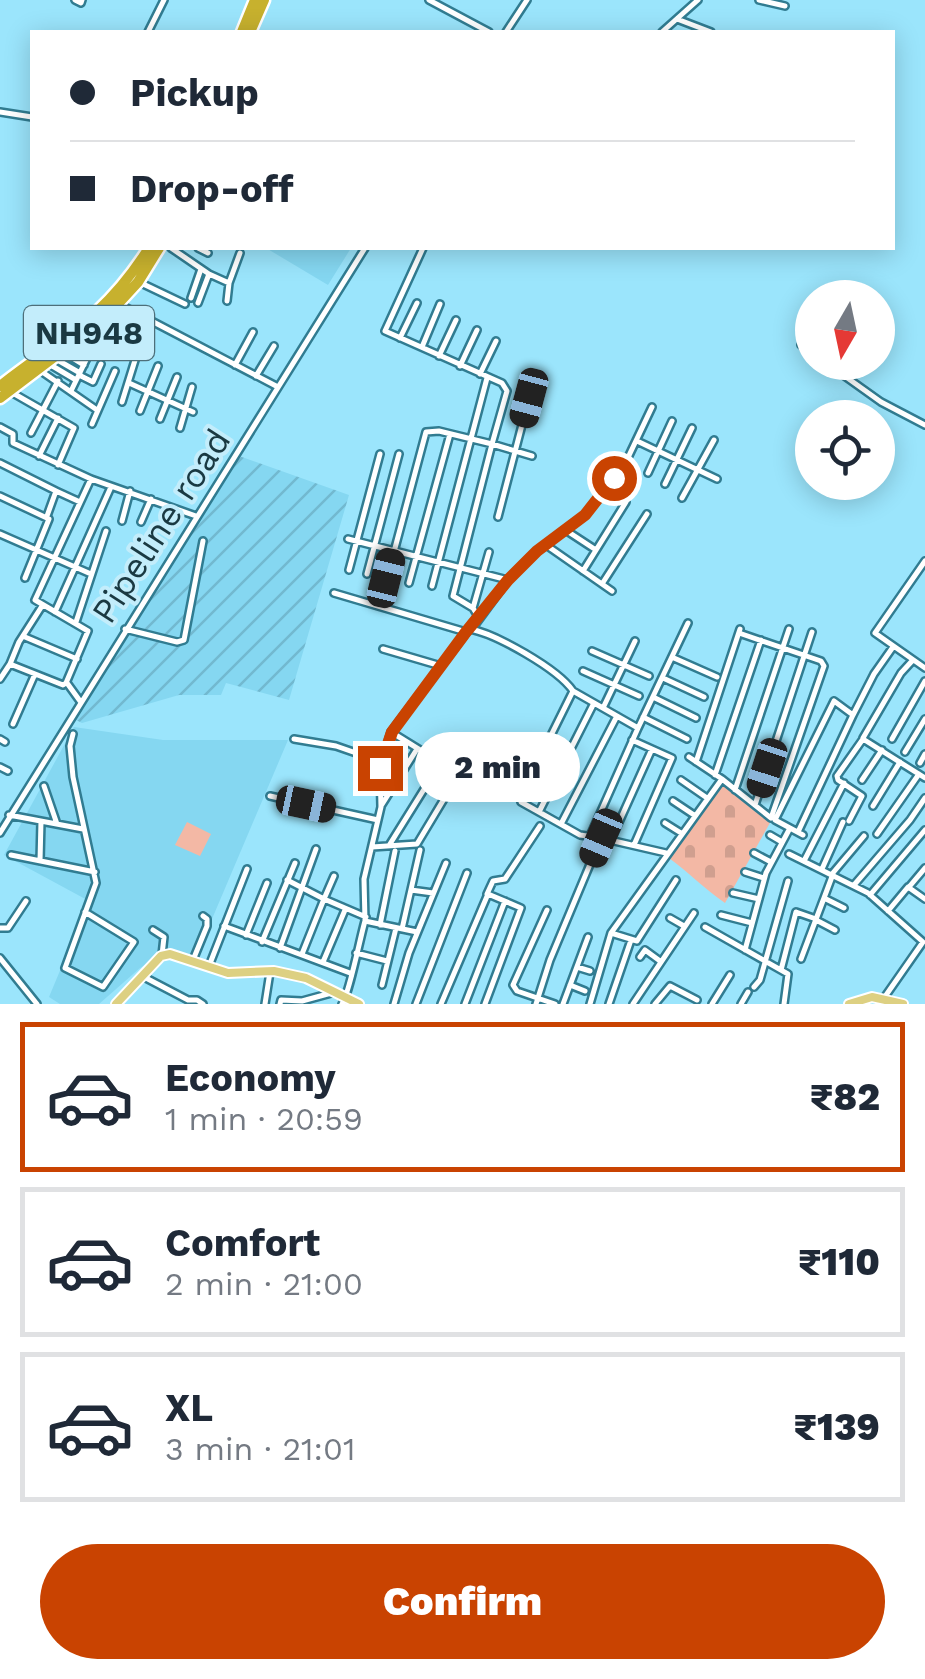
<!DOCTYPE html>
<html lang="en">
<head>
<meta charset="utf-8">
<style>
	:root { --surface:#fff; --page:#f2f2f3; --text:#1f2937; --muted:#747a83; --line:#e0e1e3; --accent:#c94301 }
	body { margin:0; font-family:"Work Sans",sans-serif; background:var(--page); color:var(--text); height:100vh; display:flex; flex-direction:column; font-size:38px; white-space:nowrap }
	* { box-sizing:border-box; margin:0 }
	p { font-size:32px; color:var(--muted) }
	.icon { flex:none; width:55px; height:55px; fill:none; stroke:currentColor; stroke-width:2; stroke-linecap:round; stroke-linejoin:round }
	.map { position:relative; height:1004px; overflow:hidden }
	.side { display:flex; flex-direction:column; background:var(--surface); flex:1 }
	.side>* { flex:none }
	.guide { position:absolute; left:30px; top:30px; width:865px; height:220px; border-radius:0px; box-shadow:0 5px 25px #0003; display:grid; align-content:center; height:220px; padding:0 40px; background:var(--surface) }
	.needle { width:65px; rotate:189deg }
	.tools { position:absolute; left:795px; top:280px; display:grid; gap:20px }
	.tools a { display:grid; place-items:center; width:100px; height:100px; border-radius:50%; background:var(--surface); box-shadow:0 5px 25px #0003; font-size:50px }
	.end { position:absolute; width:45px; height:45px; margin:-22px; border:12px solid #c94301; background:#fff; box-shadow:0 0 0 5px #fff }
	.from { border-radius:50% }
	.bubble { position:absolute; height:70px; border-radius:35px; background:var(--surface); box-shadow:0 5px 25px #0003; font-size:32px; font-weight:800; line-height:70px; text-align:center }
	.car { position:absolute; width:30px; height:60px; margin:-30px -15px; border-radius:12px; box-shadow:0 0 8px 2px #0007; background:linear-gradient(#222 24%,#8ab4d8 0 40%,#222 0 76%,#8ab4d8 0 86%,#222 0) }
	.guide b { display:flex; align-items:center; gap:35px; height:95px; font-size:38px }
	.guide b+b { border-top:2px solid var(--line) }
	.guide i { width:25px; height:25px; background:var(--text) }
	ul { padding:18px 0 0; list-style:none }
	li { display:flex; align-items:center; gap:30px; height:150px; margin:0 20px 15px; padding:0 20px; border:5px solid var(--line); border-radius:0px }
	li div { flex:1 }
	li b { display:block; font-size:38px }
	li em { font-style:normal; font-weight:800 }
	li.on { border-color:var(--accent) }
	li>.icon { width:90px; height:90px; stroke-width:1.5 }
	.action { display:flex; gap:20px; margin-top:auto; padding:20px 40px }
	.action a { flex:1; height:115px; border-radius:60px; background:var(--accent); color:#fff; font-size:40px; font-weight:800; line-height:115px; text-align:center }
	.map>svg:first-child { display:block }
</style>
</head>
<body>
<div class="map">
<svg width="925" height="1004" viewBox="0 0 925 1004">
	<defs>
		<pattern id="industrial-furrows" width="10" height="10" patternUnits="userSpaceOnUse" patternTransform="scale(2.5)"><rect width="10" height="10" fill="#85d7f1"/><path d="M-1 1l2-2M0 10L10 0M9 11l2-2" fill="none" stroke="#72b9d0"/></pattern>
		<pattern id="cemetery-stones" width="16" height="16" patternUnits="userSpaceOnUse" patternTransform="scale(2.5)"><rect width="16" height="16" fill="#f3b8a5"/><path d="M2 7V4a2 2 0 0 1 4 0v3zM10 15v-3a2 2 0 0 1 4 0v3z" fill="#d09f8f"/></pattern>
		<pattern id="park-tufts" width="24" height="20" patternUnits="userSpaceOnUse" patternTransform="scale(2.5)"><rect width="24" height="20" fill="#f3b8a5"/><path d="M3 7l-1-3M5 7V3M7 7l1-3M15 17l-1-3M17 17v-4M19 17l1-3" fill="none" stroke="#d09f8f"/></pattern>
	</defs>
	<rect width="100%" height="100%" fill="#9be5fc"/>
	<path fill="#85d7f1" d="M266,248H351L328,285Z
		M74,727L163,740H288L195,959L165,952L140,968L99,1004H60L49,997L89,901L4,855Z"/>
	<path fill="url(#industrial-furrows)" d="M239,456L349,495L289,700L226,683L221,695H179L82,723L76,720Z"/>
	<path fill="url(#cemetery-stones)" d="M722,783L771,821L725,903C703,888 689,872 666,856Z"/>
	<path fill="url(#park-tufts)" d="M187,822L211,834L200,856L175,845Z"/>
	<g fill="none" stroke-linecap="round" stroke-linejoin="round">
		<defs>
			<path id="minor" d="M75,0L81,3L82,0
				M429,0L489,32
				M759,0L785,6
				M677,19L711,32
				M148,32L164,0
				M506,32L527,0
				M662,32L698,0
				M0,112L32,117
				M171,248L209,274L229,283
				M198,248L208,253
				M141,283L185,304
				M191,298L201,269
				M227,301L229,283L240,253
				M198,303L209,274
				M119,304L278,387
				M90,332L136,357L122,402
				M400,338L417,303
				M801,345L812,354
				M422,347L440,304
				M63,352L84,365
				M439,356L456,320
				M54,358L80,373
				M825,362L881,402L925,425
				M49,364L76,380
				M235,365L253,332
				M460,366L477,330
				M38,369L97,410
				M480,374L496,341
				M79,375L93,382L101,364
				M256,376L274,346
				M129,383L193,412
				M71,391L87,358L71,346
				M11,392L74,428L58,465
				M140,411L158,366
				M160,419L177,377
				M92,424L115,371
				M0,427L13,434V443L91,479L196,516
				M180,428L192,387
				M31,433L58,381
				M637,441L717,479
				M39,456L58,418
				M0,463L56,491L47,516
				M648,473L672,421
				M665,484L692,428
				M56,491L80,502
				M0,496L49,519L25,578
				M682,498L714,440
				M498,517L529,398
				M122,521L130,491
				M141,522L151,499
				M567,531L596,550
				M0,534L91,574
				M348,539L508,580
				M546,545L612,591
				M925,561L875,633L925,668
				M349,570L380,454
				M583,571L626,502
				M367,574L399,454
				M387,578L426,432L439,431L492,444L507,391L502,383L385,331L423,248
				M409,583L450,434
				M602,584L647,514
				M432,586L487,378
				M334,593L466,632
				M473,608L453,596L492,444L532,456
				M55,612L111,487
				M479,618L473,608L489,552
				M76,622L106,531
				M125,629L177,642L184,640L203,541
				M472,629L508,580L537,551L585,515L624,466L652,407
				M25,637L77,659
				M383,649L441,666
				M592,651L649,676
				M674,658L717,677
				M10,664L19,642L42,606
				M583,671L639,696
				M663,678L704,697
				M0,679L10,664L63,685L66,683L88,631L35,600L91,479
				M67,683L80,701
				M653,697L696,718
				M603,708L635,641
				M853,715L874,674L893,647
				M643,717L687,739
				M13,724L35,674
				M638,728L688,623
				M73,734L70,746L73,777L96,883L65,968L103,987L134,942L85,912
				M863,738L901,673L912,661
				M0,739L5,742
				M294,739L336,746L382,762
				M892,739L925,681
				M632,740L672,758L634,845
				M905,752L925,719
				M696,762L740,629
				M920,763L925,754
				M0,767L8,771
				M715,775L761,640
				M722,779L771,818L824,666L821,661L739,633
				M681,780L707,798
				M862,780L882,750
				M44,786L57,824
				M735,790L789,629
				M270,796L378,820
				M673,801L694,815
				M755,805L812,632
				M381,806L417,749
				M873,806L900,762
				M539,812L594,703
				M9,815L83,829
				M849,821L862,796L838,780L837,776L863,739L925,778
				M665,823L681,833
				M561,824L617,716
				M798,832L853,715L834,701L775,820L803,835
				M0,833L365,248
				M877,834L919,774
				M770,835L782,842
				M601,838L666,853
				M611,840L652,749
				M390,844L441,762
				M372,847L417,844L459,774L391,732
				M754,853L771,862
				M789,854L868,893L923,942L884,998
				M11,855L95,872
				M40,861L41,821
				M804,861L844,783
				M822,869L843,822
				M745,872L764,878
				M832,874L864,836
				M833,874L824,898L844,908
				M287,880L324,899L334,876
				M854,885L910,820L925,798
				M909,887L925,868
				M411,890L433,893
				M733,893L759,899
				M487,894L493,881L505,879L540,826
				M870,895L925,830
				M547,910L513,985L517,991L555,1004
				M888,911L908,887L925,899
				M721,915L752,923
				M670,918L684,926
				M816,920L835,930
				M365,921L364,879L381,807L380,768L391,732L469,629C495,633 558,669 573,691
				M380,925L395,851
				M224,926L350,973
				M705,927L788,974L784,1004
				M0,928H8L26,901
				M402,929L420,850
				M153,930L164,937L162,955
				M611,933L637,941L676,880
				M246,935L267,883
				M262,942L295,863
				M280,948L316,849
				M745,950L766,873L790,828
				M356,953L387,961
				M302,954L324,899L366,917
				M640,957L645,950L660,961
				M0,958L37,1004
				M801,959L824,898
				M193,960L207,926V919L203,916
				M323,962L345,910
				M209,966L247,869
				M577,967L590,971
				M781,970L796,912L816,919
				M144,977L188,1000H197L203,1004
				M382,985L396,928
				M570,985L585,991
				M754,987L760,980L788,881
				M265,1004L270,972
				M280,1004L281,1000L302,1001L335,992
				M342,1004C349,995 360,938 365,921L417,932
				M394,1004L409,953L446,863
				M416,1004L467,873
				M441,1004L488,894L521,908L485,1004
				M465,1004L505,901
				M536,1004L550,960L601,838L580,835L521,802L520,798L573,691L638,728L590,836
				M563,1004L588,937
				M590,1004L611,933L722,779L689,757
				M609,1004L630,943
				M633,1004L694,913
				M655,1004L670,986L697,1000
				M712,1004L730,975
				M741,1004L748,992"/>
			<path id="major" d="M116,1004L161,956L170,954L228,973L274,971L306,978L359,1004
				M849,1004L872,997L903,1004"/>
			<path id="highway" d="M242,32L255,0
				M250,32L264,0
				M0,386C63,337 104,319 149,248
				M0,398L103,320L138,282L159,248"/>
		</defs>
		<use href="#minor" stroke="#317c91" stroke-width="10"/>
		<use href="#major" stroke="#fff" stroke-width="12"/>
		<use href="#highway" stroke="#fff" stroke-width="15"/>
		<use href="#minor" stroke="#fff" stroke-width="5"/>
		<use href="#major" stroke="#ddd082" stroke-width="8"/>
		<use href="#highway" stroke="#c7b12e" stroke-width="10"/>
	</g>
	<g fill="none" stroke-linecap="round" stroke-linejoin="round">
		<path stroke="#c94301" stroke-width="12" d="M380,768L392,732L466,632L508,580L537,551L585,515L614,478"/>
	</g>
	<g text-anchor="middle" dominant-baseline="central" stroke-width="8" stroke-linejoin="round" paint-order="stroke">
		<rect fill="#c3edfb" stroke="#4d6f7a" stroke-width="2.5" x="24" y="306" width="130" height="54" rx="8"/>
		<g font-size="32" font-weight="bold" fill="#1a3942">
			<text x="89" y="333">NH948</text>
		</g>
		<g font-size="35" fill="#1a3942" stroke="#c3edfb">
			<text transform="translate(161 526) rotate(-57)">Pipeline road</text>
		</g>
	</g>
</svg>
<div class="tools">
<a><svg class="needle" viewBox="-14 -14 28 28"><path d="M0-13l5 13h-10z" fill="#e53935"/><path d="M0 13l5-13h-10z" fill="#747a83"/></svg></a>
<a><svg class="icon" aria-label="locate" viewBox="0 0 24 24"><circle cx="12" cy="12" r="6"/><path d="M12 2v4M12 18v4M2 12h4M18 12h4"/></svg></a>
</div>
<i class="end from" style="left:614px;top:478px"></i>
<i class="end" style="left:380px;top:768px"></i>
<div class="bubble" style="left:415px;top:732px;width:165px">2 min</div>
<i class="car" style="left:529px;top:398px;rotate:195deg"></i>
<i class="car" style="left:386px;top:578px;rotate:14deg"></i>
<i class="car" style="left:767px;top:768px;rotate:198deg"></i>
<i class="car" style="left:306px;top:804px;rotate:102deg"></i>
<i class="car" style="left:601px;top:838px;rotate:203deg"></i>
<div class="guide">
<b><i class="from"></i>Pickup</b>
<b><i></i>Drop-off</b>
</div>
</div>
<section class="side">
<ul>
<li class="on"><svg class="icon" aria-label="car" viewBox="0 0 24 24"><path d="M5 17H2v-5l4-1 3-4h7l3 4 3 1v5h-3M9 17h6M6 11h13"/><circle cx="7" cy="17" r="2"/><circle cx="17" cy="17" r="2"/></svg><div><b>Economy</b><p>1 min · 20:59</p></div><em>₹82</em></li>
<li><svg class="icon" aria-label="car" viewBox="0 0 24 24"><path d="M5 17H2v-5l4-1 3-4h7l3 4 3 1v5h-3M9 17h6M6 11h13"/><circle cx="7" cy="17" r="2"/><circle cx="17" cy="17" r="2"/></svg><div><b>Comfort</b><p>2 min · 21:00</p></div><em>₹110</em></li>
<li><svg class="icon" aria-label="car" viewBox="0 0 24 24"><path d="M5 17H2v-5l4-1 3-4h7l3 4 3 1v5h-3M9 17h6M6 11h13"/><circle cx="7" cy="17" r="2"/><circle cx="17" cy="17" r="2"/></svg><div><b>XL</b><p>3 min · 21:01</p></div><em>₹139</em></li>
</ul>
<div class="action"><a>Confirm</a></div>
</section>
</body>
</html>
